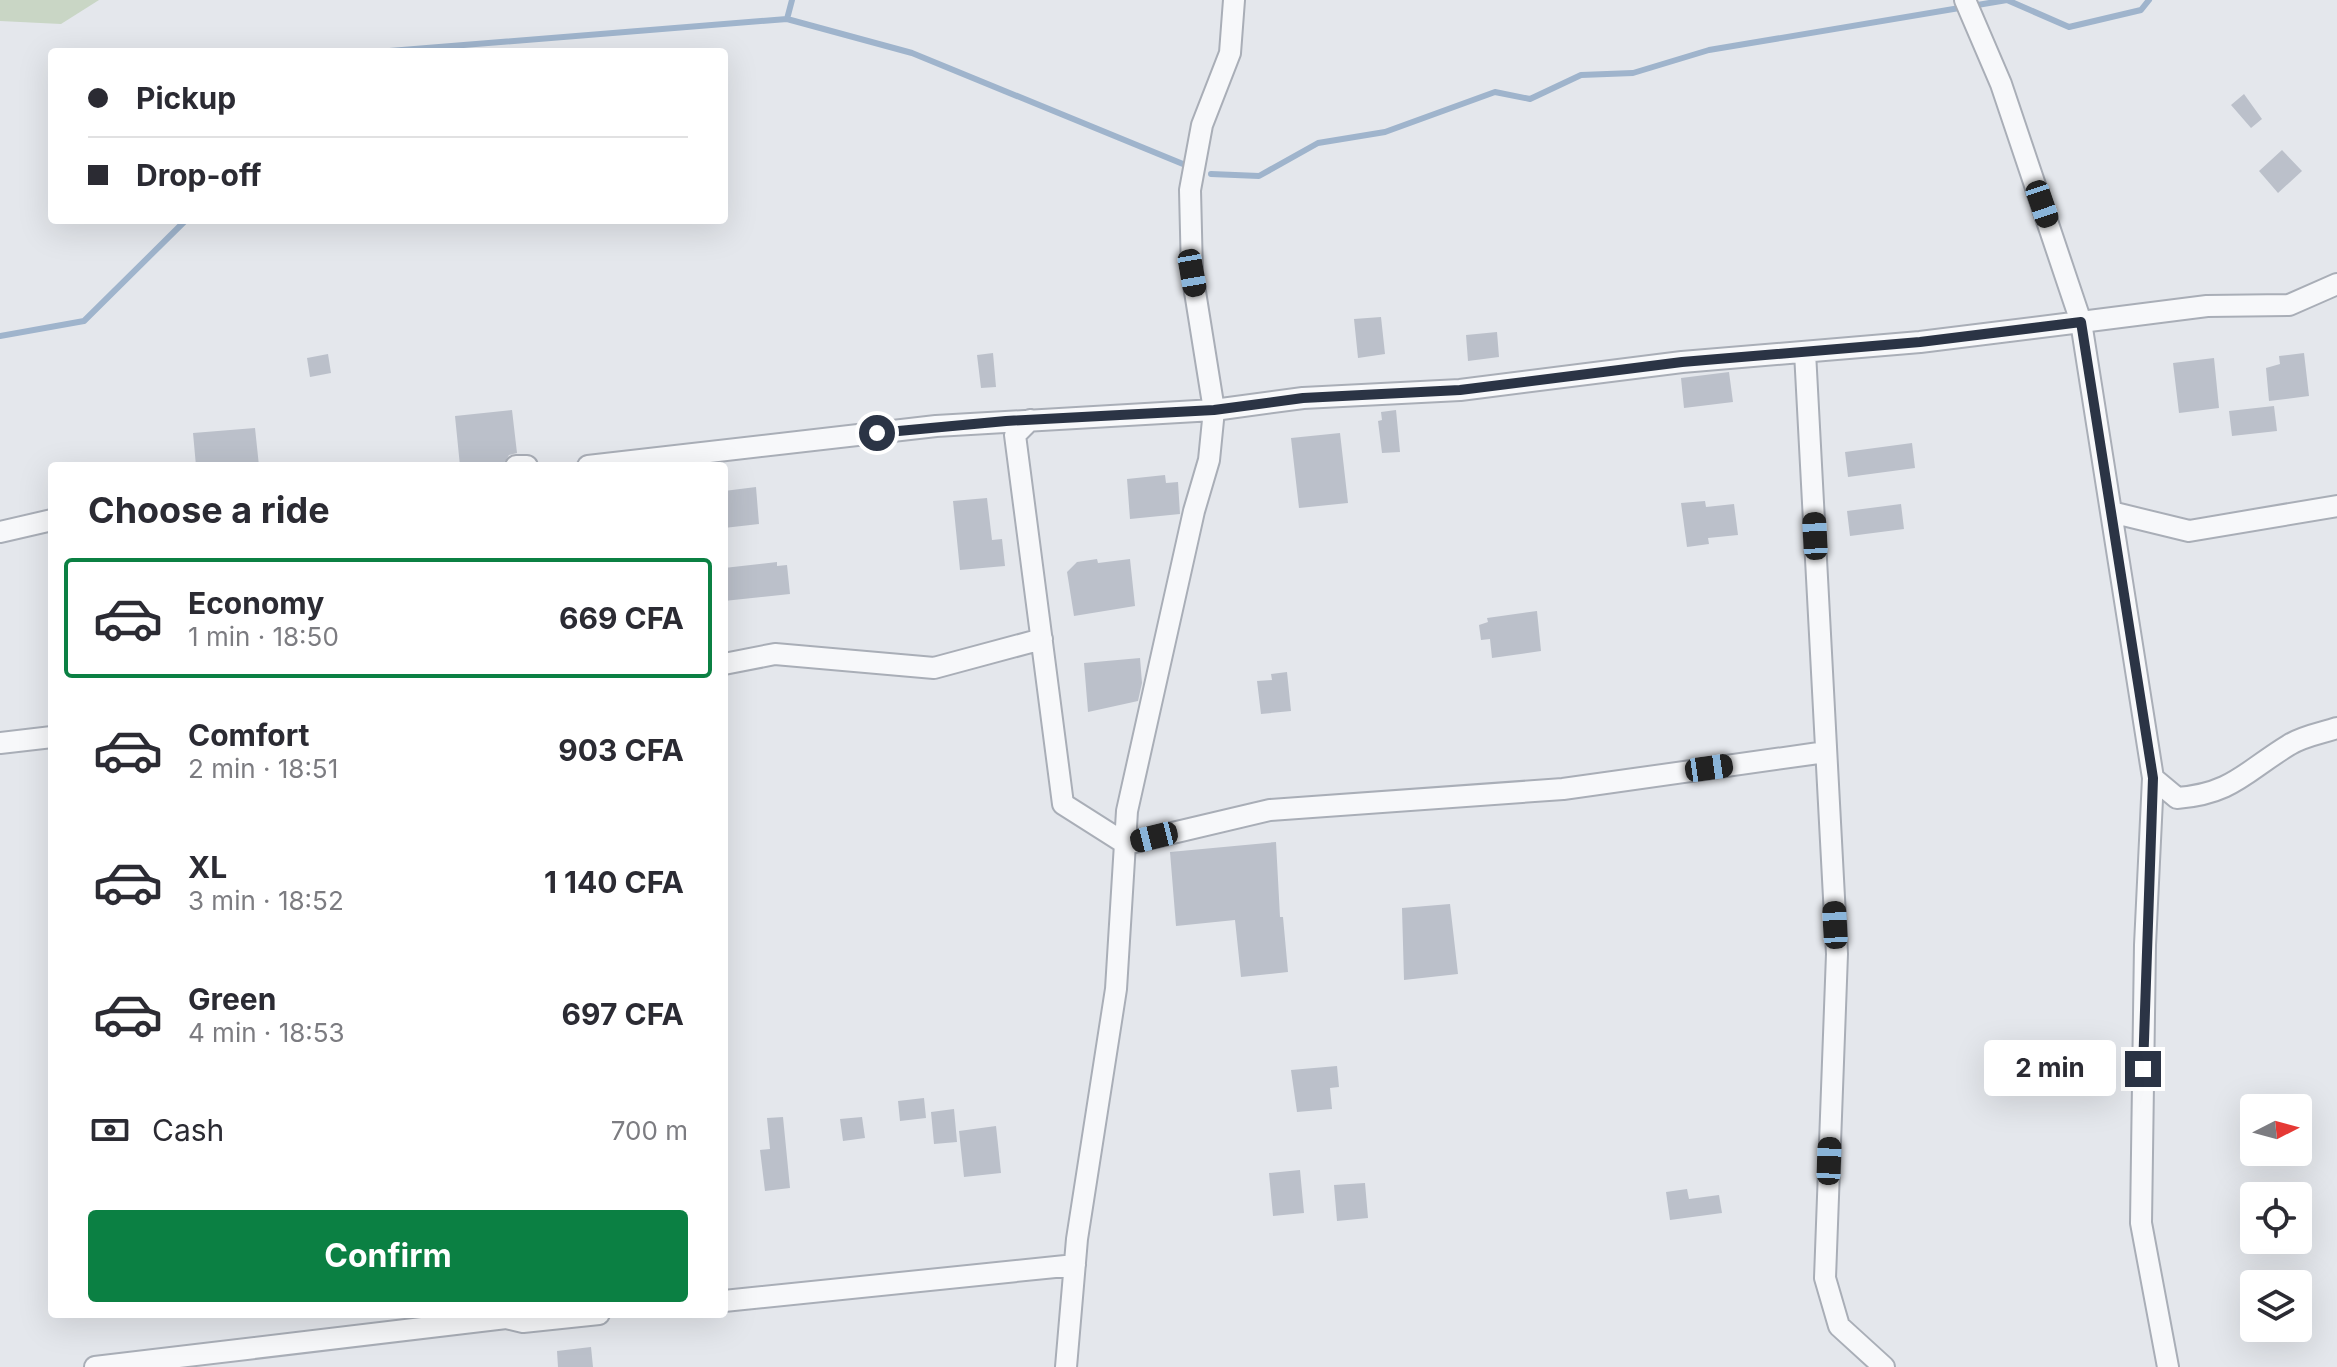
<!DOCTYPE html>
<html lang="en">
<head>
<meta charset="utf-8">
<style>
	:root { --surface:#fff; --page:#f7f7f7; --text:#2b2b33; --muted:#7c7c81; --line:#e1e1e2; --accent:#0b8043 }
	body { margin:0; font-family:Inter,sans-serif; background:var(--page); color:var(--text); height:100vh; display:flex; flex-direction:column; font-size:30px; white-space:nowrap }
	* { box-sizing:border-box; margin:0 }
	p { font-size:26px; color:var(--muted) }
	.icon { flex:none; width:44px; height:44px; fill:none; stroke:currentColor; stroke-width:2; stroke-linecap:round; stroke-linejoin:round }
	.map { position:relative; flex:1; overflow:hidden }
	.sheet { position:absolute; left:48px; top:462px; width:680px; height:856px; display:flex; flex-direction:column; background:var(--surface); border-radius:8px; box-shadow:0 8px 32px #0002 }
	.sheet>* { flex:none }
	.hud { position:absolute; left:48px; top:48px; width:680px; height:176px; border-radius:8px; box-shadow:0 8px 32px #0002; display:grid; align-content:center; height:176px; padding:0 40px; background:var(--surface) }
	.needle { width:52px; rotate:84deg }
	.controls { position:absolute; left:2240px; top:1094px; display:grid; gap:16px }
	.controls a { display:grid; place-items:center; width:72px; height:72px; border-radius:8px; background:var(--surface); box-shadow:0 8px 32px #0002; font-size:40px }
	.end { position:absolute; width:36px; height:36px; margin:-18px; border:10px solid #2b3445; background:#fff; box-shadow:0 0 0 4px #fff }
	.from { border-radius:50% }
	.bubble { position:absolute; height:56px; border-radius:8px; background:var(--surface); box-shadow:0 8px 32px #0002; font-size:26px; font-weight:700; line-height:56px; text-align:center }
	.car { position:absolute; width:24px; height:48px; margin:-24px -12px; border-radius:10px; box-shadow:0 0 6px 2px #0007; background:linear-gradient(#222 24%,#8ab4d8 0 40%,#222 0 76%,#8ab4d8 0 86%,#222 0) }
	.hud b { display:flex; align-items:center; gap:28px; height:76px; font-size:30px }
	.hud b+b { border-top:2px solid var(--line) }
	.hud i { width:20px; height:20px; background:var(--text) }
	ul { padding:0; list-style:none }
	li { display:flex; align-items:center; gap:24px; height:120px; margin:0 16px 12px; padding:0 24px; border:4px solid transparent; border-radius:8px }
	li div { flex:1 }
	li b { display:block; font-size:30px }
	li em { font-style:normal; font-weight:700 }
	li.on { border-color:var(--accent) }
	li>.icon { width:72px; height:72px; stroke-width:1.5 }
	h2 { padding:0 40px; font-size:36px; line-height:96px }
	.pay { display:flex; align-items:center; gap:20px; height:88px; padding:0 40px; font-size:30px }
	.pay p { margin-inline-start:auto }
	.cta { display:flex; gap:16px; margin-top:auto; padding:16px 40px }
	.cta a { flex:1; height:92px; border-radius:8px; background:var(--accent); color:#fff; font-size:32px; font-weight:700; line-height:92px; text-align:center }
	.map>svg:first-child { display:block }
</style>
</head>
<body>
<div class="map">
<svg width="2337" height="1367" viewBox="0 0 2337 1367">
	<rect width="100%" height="100%" fill="#e4e7ec"/>
	<path fill="#c9d6c5" d="M0,0H99L61,24L0,21Z"/>
	<g fill="none" stroke-linecap="round" stroke-linejoin="round">
		<path stroke="#9fb4cc" stroke-width="6" d="M787,19L792,0
			M377,52L787,19L912,53L1183,164
			M1211,174L1259,176L1318,143L1385,132L1495,92L1530,99L1581,75L1633,73L1709,50L2007,0L2069,27L2141,10L2149,0
			M0,336L84,321L186,220"/>
	</g>
	<path fill="#bbc0ca" d="M2244,94L2262,119L2251,128L2231,105Z
		M2282,150L2302,171L2278,193L2259,171Z
		M1381,317L1385,354L1358,358L1354,319Z
		M1497,332L1499,357L1468,361L1466,335Z
		M993,353L996,387L981,388L977,355Z
		M2304,353L2309,396L2269,401L2266,368L2280,364L2279,356Z
		M328,354L331,373L310,377L307,358Z
		M2214,358L2219,408L2179,413L2173,363Z
		M1729,372L1733,402L1684,408L1681,378Z
		M2274,406L2277,431L2232,436L2229,411Z
		M512,410L517,453L509,455L504,463L460,466L455,416Z
		M1396,410L1400,452L1382,453L1378,421L1382,420L1381,412Z
		M255,428L259,466H196L193,433Z
		M1340,433L1348,503L1299,508L1291,438Z
		M1912,443L1915,468L1848,477L1845,452Z
		M1165,475L1166,483L1178,482L1180,514L1130,519L1127,479Z
		M756,487L759,524L724,528V491Z
		M987,498L992,540L1002,539L1005,566L960,570L953,501Z
		M1705,501L1706,507L1734,504L1738,535L1708,538L1709,544L1687,547L1681,503Z
		M1901,504L1904,529L1850,536L1847,511Z
		M1097,559L1098,563L1130,559L1135,606L1074,616L1067,572L1077,562Z
		M777,562V566L787,565L790,594L724,601V568Z
		M1537,611L1541,651L1492,658L1490,639L1481,640L1479,625L1488,622L1487,618Z
		M1140,658L1142,683L1138,701L1088,712L1084,663Z
		M1287,672L1291,711L1261,714L1257,681L1272,680L1271,674Z
		M1276,842L1280,917H1283L1288,972L1241,977L1235,920L1176,926L1170,852Z
		M1450,904L1458,974L1404,980L1402,908Z
		M1337,1066L1339,1087L1330,1088L1332,1109L1297,1112L1291,1070Z
		M924,1098L926,1118L900,1121L898,1101Z
		M954,1109L957,1142L934,1144L931,1112Z
		M783,1117L790,1188L765,1191L760,1150L770,1149L767,1118Z
		M862,1117L865,1138L843,1141L840,1119Z
		M996,1126L1001,1173L964,1177L959,1131Z
		M1300,1170L1304,1213L1273,1216L1269,1173Z
		M1365,1183L1368,1218L1337,1221L1334,1185Z
		M1687,1189L1689,1199L1719,1195L1722,1213L1670,1220L1666,1192Z
		M591,1347L593,1367H558L557,1351Z"/>
	<g fill="none" stroke-linecap="round" stroke-linejoin="round">
		<defs>
			<path id="minor" d="M1965,0L2001,84L2081,322L2207,306L2289,305L2337,284
				M1805,352L1837,954L1825,1278L1839,1326L1884,1367
				M1030,420L1015,435L1063,804L1126,844L1270,810L1563,789L1826,752
				M516,466H527
				M588,466L936,426L1214,410L1303,398L1460,390L1682,362L1920,342L2081,322L2153,778L2145,945L2141,1223L2168,1367
				M2111,512L2189,531L2337,506
				M0,532L52,520
				M724,664L775,654L934,668L1042,639
				M0,743L52,737
				M2153,778L2177,798C2232,794 2246,771 2289,745C2303,736 2322,733 2337,728
				M724,1301L1075,1265
				M95,1367L506,1318L523,1322L599,1314
				M1066,1367L1077,1239L1116,989L1127,811L1194,511L1209,460L1214,410L1192,273L1190,190L1202,125L1230,53L1234,0"/>
		</defs>
		<use href="#minor" stroke="#a9aeb7" stroke-width="24"/>
		<use href="#minor" stroke="#f7f8fa" stroke-width="20"/>
	</g>
	<g fill="none" stroke-linecap="round" stroke-linejoin="round">
		<path stroke="#2b3445" stroke-width="10" d="M877,433L1006,421L1214,410L1303,398L1460,390L1682,362L1920,342L2081,322L2153,778L2143,1069"/>
	</g>
</svg>
<div class="controls">
<a><svg class="needle" viewBox="-14 -14 28 28"><path d="M0-13l5 13h-10z" fill="#e53935"/><path d="M0 13l5-13h-10z" fill="#7c7c81"/></svg></a>
<a><svg class="icon" aria-label="locate" viewBox="0 0 24 24"><circle cx="12" cy="12" r="6"/><path d="M12 2v4M12 18v4M2 12h4M18 12h4"/></svg></a>
<a><svg class="icon" aria-label="layers" viewBox="0 0 24 24"><path d="M12 4l9 5-9 5-9-5zM3 14l9 5 9-5"/></svg></a>
</div>
<i class="end from" style="left:877px;top:433px"></i>
<i class="end" style="left:2143px;top:1069px"></i>
<div class="bubble" style="left:1984px;top:1040px;width:132px">2 min</div>
<i class="car" style="left:2042px;top:204px;rotate:161deg"></i>
<i class="car" style="left:1192px;top:273px;rotate:170deg"></i>
<i class="car" style="left:1815px;top:536px;rotate:357deg"></i>
<i class="car" style="left:1709px;top:768px;rotate:82deg"></i>
<i class="car" style="left:1154px;top:837px;rotate:256deg"></i>
<i class="car" style="left:1835px;top:925px;rotate:357deg"></i>
<i class="car" style="left:1829px;top:1161px;rotate:2deg"></i>
<div class="hud">
<b><i class="from"></i>Pickup</b>
<b><i></i>Drop-off</b>
</div>
<section class="sheet">
<h2>Choose a ride</h2>
<ul>
<li class="on"><svg class="icon" aria-label="car" viewBox="0 0 24 24"><path d="M5 17H2v-5l4-1 3-4h7l3 4 3 1v5h-3M9 17h6M6 11h13"/><circle cx="7" cy="17" r="2"/><circle cx="17" cy="17" r="2"/></svg><div><b>Economy</b><p>1 min · 18:50</p></div><em>669 CFA</em></li>
<li><svg class="icon" aria-label="car" viewBox="0 0 24 24"><path d="M5 17H2v-5l4-1 3-4h7l3 4 3 1v5h-3M9 17h6M6 11h13"/><circle cx="7" cy="17" r="2"/><circle cx="17" cy="17" r="2"/></svg><div><b>Comfort</b><p>2 min · 18:51</p></div><em>903 CFA</em></li>
<li><svg class="icon" aria-label="car" viewBox="0 0 24 24"><path d="M5 17H2v-5l4-1 3-4h7l3 4 3 1v5h-3M9 17h6M6 11h13"/><circle cx="7" cy="17" r="2"/><circle cx="17" cy="17" r="2"/></svg><div><b>XL</b><p>3 min · 18:52</p></div><em>1 140 CFA</em></li>
<li><svg class="icon" aria-label="car" viewBox="0 0 24 24"><path d="M5 17H2v-5l4-1 3-4h7l3 4 3 1v5h-3M9 17h6M6 11h13"/><circle cx="7" cy="17" r="2"/><circle cx="17" cy="17" r="2"/></svg><div><b>Green</b><p>4 min · 18:53</p></div><em>697 CFA</em></li>
</ul>
<div class="pay"><svg class="icon" aria-label="cash" viewBox="0 0 24 24"><path d="M3 7h18v10H3z"/><circle cx="12" cy="12" r="2"/></svg>Cash<p>700 m</p></div>
<div class="cta"><a>Confirm</a></div>
</section>
</div>
</body>
</html>
